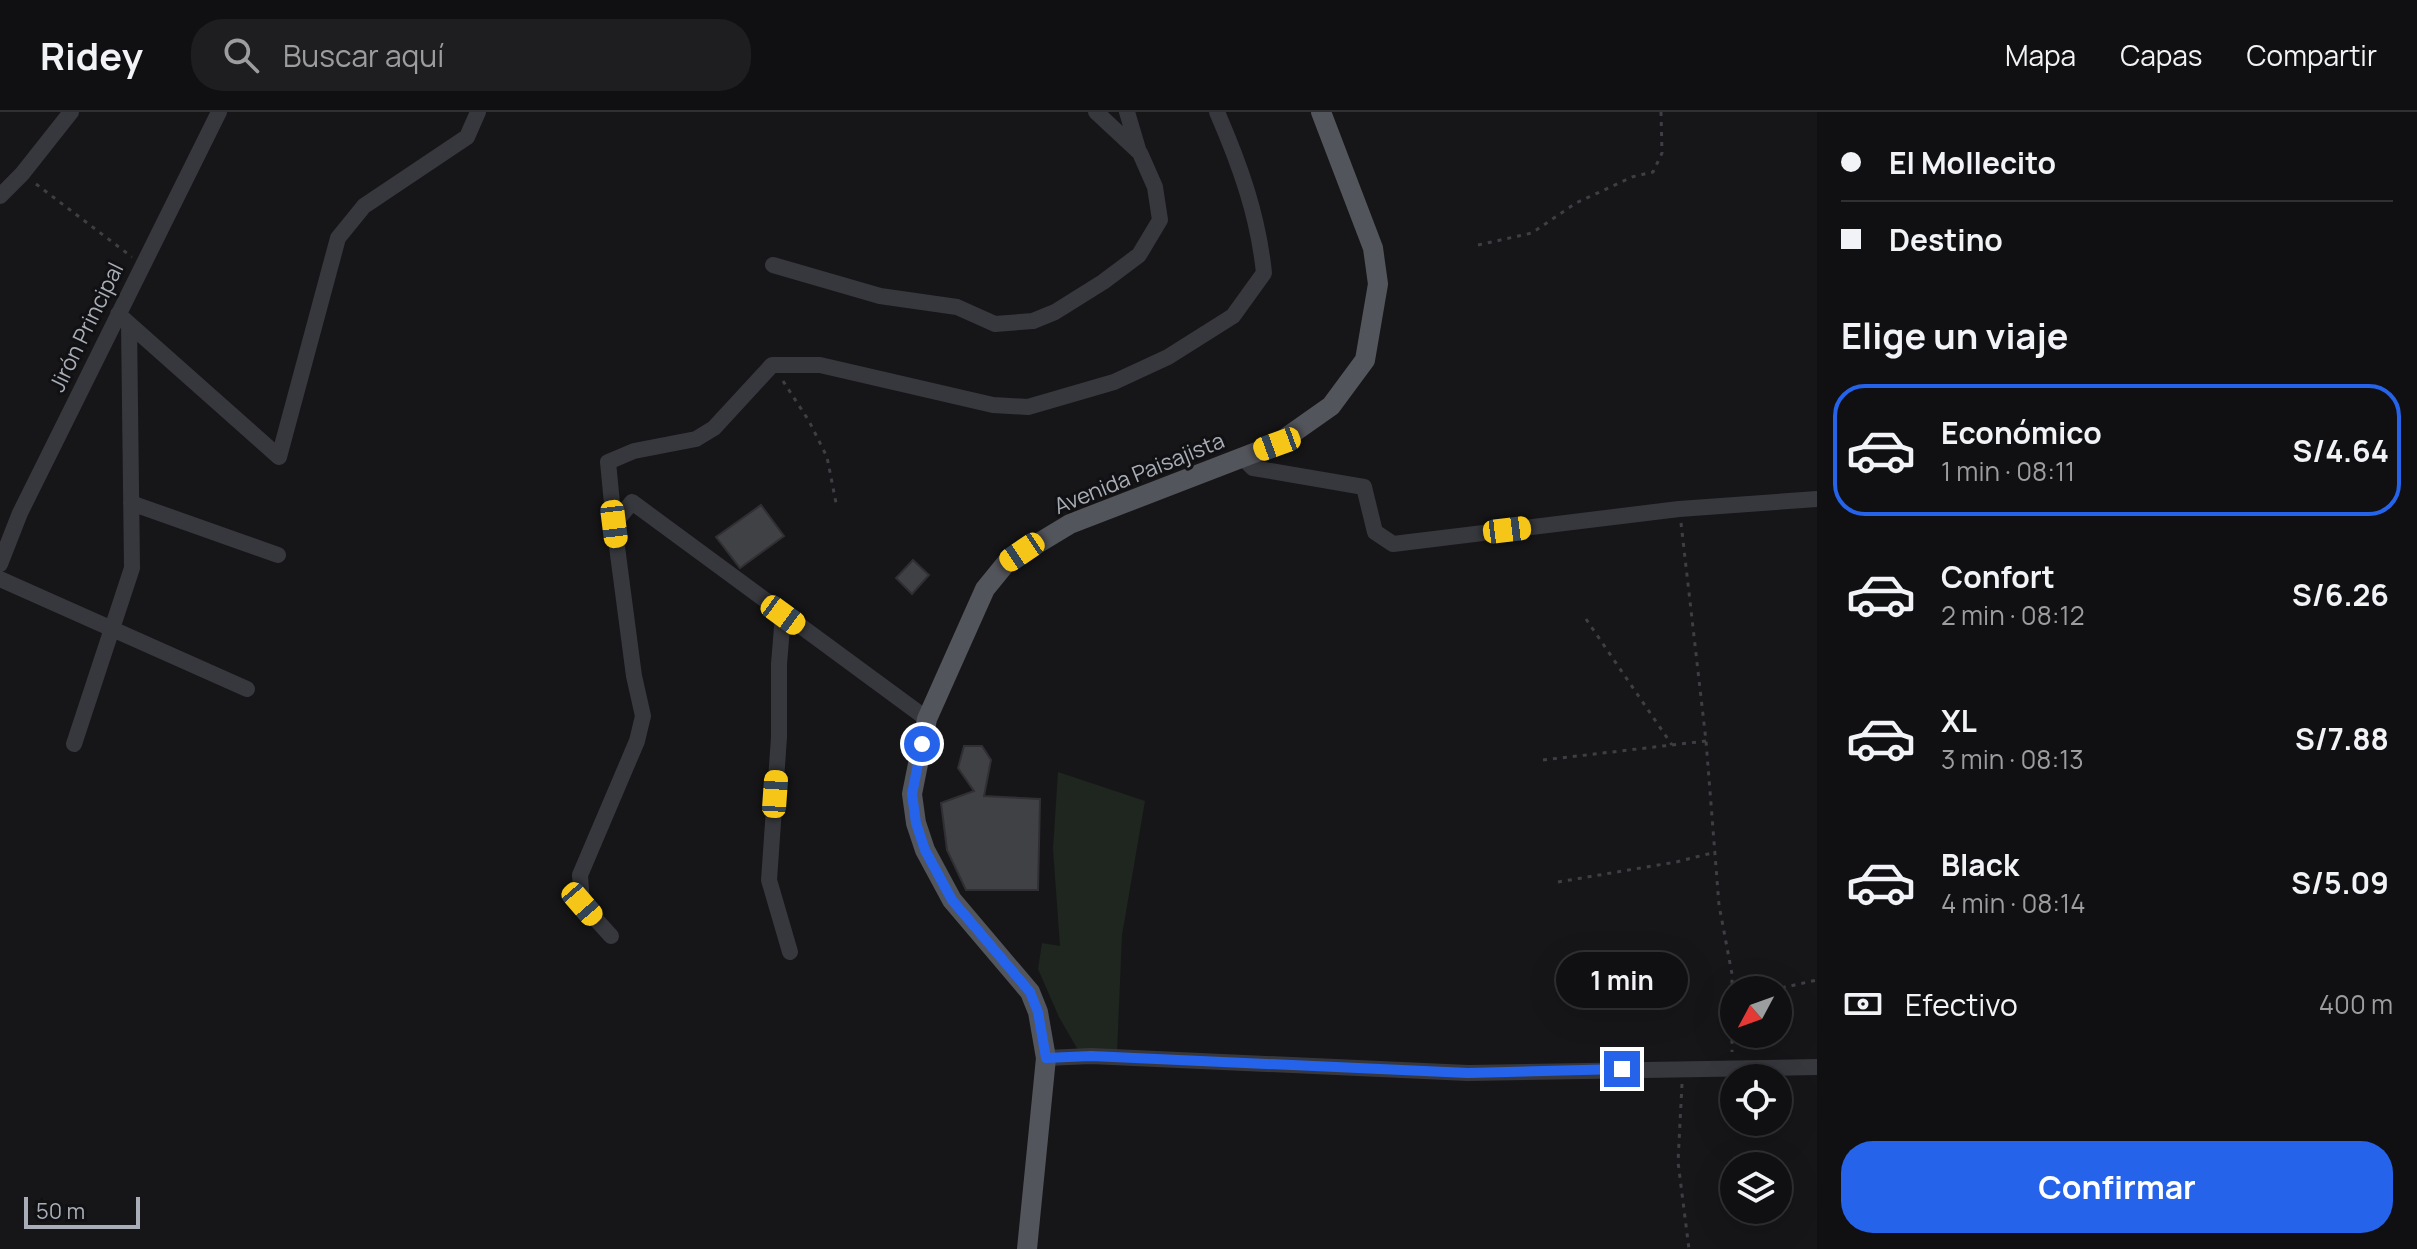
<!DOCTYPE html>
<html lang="es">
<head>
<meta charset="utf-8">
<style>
	:root { --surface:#101012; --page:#1e1e20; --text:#f1f3f6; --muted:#9c9d9f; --line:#303032; --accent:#2563eb }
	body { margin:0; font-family:Manrope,sans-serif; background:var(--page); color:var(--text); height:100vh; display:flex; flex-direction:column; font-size:30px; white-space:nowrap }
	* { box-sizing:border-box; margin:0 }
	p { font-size:26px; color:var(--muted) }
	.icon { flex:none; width:44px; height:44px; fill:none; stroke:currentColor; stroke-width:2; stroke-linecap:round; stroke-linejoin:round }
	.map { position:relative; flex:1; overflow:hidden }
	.details { display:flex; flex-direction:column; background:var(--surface); width:600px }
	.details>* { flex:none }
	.top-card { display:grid; align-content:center; height:176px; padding:0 24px; background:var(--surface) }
	.needle { width:52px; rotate:229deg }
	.tools { position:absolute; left:1720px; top:864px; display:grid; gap:16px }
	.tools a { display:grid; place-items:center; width:72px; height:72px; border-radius:50%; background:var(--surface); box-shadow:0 8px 32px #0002,0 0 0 2px var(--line); font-size:40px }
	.scale { position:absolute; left:24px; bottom:20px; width:116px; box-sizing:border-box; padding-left:8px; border:4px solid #a8adb8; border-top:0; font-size:22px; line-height:28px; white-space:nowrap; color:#a8adb8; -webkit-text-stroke:6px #111113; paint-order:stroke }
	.end { position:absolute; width:36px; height:36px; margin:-18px; border:10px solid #2563eb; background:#fff; box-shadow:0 0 0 4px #fff }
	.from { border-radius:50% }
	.bubble { position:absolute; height:56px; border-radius:28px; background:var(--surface); box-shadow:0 8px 32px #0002,0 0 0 2px var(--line); font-size:26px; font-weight:700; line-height:56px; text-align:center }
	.car { position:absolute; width:24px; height:48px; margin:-24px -12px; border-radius:10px; box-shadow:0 0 6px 2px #0007; background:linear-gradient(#f5c518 24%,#345 0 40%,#f5c518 0 76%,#345 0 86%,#f5c518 0) }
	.top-card b { display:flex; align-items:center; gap:28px; height:76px; font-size:30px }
	.top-card b+b { border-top:2px solid var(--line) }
	.top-card i { width:20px; height:20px; background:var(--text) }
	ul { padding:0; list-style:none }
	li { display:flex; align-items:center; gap:24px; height:132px; margin:0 16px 12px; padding:0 8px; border:4px solid transparent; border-radius:32px }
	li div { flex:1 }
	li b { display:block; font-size:30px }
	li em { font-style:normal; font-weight:700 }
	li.on { border-color:var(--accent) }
	li>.icon { width:72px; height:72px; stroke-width:1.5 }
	h2 { padding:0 24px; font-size:36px; line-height:96px }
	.pay { display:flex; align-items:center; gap:20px; height:88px; padding:0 24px; font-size:30px }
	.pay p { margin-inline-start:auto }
	.cta { display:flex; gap:16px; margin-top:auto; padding:16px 24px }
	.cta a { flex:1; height:92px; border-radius:32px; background:var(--accent); color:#fff; font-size:32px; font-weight:700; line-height:92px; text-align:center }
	header { display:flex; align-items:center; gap:48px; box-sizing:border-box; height:112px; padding:0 40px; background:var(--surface); border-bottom:2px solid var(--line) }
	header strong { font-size:38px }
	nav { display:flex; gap:44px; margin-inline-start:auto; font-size:28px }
	.search { width:560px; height:72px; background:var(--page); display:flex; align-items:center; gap:20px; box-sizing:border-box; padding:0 28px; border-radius:32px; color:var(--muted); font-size:30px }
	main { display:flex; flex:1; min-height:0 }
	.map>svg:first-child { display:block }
</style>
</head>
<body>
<header>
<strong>Ridey</strong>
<div class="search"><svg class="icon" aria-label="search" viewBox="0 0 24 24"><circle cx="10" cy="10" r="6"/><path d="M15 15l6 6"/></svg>Buscar aquí</div>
<nav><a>Mapa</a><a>Capas</a><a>Compartir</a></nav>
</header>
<main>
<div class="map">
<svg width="1817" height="1137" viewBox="0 0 1817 1137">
	<rect width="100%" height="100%" fill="#161618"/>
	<path fill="#1e261f" d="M1058,660L1145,689L1122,823L1117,941L1081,943L1059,905L1038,857L1042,831L1060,834L1053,737Z"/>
	<path fill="#404145" stroke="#303034" stroke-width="2" d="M761,393L784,424L740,456L716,425Z
		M913,448L929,463L912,482L896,466Z
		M964,634H982L991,648L984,684L1040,687L1038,778H966L947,738L941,691L974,679L958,656Z"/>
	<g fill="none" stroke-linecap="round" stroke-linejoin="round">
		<path stroke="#3d3f44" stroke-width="3" stroke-dasharray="4 6" stroke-linecap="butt" d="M36,72L132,145
			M1478,133L1532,121L1576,91L1632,65L1653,60L1662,41L1661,0
			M783,269L809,309L827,345L837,396
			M1681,411L1706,629L1719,793L1732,862V940
			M1586,507L1672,633
			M1543,648L1706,629
			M1558,770L1676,750L1716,740
			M1772,878L1817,868
			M1682,972L1678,1050L1689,1137"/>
		<path stroke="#37383d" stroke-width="16" d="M1127,0L1138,37
			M0,84L22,62L71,0
			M773,153L880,184L957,195L995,212L1033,209L1055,200L1103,170L1139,143L1160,108L1155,75L1140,41L1096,0
			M118,202L279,345L338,126L364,94L467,25L478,0
			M1242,345L1253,356L1364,375L1375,420L1393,432L1679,397L1817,387
			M131,391L278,443
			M614,412L608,350L634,339L696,327L714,316L772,253H820L993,293L1028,295L1114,270L1168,245L1233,204L1264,161C1258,103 1240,53 1217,0
			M0,452L20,401L219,0
			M0,467L247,577
			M783,503L779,552V625L769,768L790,840
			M74,632L132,456L129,212
			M611,824L582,792L580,763L637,629L643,604L634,564L614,412L632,390L927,607
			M1046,946L1091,944L1468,961L1817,955"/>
		<path stroke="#53555c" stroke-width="20" d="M1027,1137L1046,946L1038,900L1030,880L952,788L925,738L916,711L912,682L927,607L985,477L1007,450L1070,412L1277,332L1331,294L1365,248L1378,172L1373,136L1321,0"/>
	</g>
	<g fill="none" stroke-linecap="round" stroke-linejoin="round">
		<path stroke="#2563eb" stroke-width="10" d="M922,632L912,682L916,711L925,738L952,788L1030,880L1038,900L1046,946L1091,944L1468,961L1622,957"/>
	</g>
	<g text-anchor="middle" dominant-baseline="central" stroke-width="6" stroke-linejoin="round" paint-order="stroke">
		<g font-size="22" fill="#a8adb8" stroke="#111113">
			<text transform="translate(86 215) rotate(-64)">Jirón Principal</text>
			<text transform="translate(1139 361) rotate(-22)">Avenida Paisajista</text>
		</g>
	</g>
</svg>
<div class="tools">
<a><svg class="needle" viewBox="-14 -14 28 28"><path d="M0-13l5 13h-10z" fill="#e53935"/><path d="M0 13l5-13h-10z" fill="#9c9d9f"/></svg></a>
<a><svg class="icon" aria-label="locate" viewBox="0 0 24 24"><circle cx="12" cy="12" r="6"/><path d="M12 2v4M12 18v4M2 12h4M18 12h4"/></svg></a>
<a><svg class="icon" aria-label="layers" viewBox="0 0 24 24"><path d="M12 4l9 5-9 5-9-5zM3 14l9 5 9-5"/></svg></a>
</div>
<div class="scale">50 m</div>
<i class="end from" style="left:922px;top:632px"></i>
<i class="end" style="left:1622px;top:957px"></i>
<div class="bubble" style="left:1556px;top:840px;width:132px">1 min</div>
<i class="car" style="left:1277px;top:332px;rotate:250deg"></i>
<i class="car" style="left:614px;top:412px;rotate:173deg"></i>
<i class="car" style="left:1507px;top:418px;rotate:83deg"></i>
<i class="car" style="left:1022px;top:440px;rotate:236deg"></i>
<i class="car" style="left:783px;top:503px;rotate:126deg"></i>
<i class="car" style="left:775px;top:682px;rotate:4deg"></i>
<i class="car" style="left:582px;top:792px;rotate:139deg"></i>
</div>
<section class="details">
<div class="top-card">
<b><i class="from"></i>El Mollecito</b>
<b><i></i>Destino</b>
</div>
<h2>Elige un viaje</h2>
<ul>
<li class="on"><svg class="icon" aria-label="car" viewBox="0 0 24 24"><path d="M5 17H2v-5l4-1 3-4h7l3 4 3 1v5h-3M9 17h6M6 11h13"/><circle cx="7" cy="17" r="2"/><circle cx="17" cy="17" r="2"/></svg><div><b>Económico</b><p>1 min · 08:11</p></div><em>S/4.64</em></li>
<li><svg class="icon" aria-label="car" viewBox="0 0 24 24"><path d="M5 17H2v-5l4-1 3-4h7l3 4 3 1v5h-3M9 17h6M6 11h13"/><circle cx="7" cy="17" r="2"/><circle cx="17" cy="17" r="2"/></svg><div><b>Confort</b><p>2 min · 08:12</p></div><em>S/6.26</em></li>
<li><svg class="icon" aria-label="car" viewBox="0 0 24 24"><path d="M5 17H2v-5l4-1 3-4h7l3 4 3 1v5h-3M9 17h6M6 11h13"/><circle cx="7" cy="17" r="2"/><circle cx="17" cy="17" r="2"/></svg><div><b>XL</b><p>3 min · 08:13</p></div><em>S/7.88</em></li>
<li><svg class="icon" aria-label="car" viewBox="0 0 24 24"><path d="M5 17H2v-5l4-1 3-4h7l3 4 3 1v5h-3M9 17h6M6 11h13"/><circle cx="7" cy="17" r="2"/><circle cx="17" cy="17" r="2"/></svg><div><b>Black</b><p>4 min · 08:14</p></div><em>S/5.09</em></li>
</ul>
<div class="pay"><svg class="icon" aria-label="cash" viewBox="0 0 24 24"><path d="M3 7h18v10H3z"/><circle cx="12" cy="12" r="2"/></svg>Efectivo<p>400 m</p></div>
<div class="cta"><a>Confirmar</a></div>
</section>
</main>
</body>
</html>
